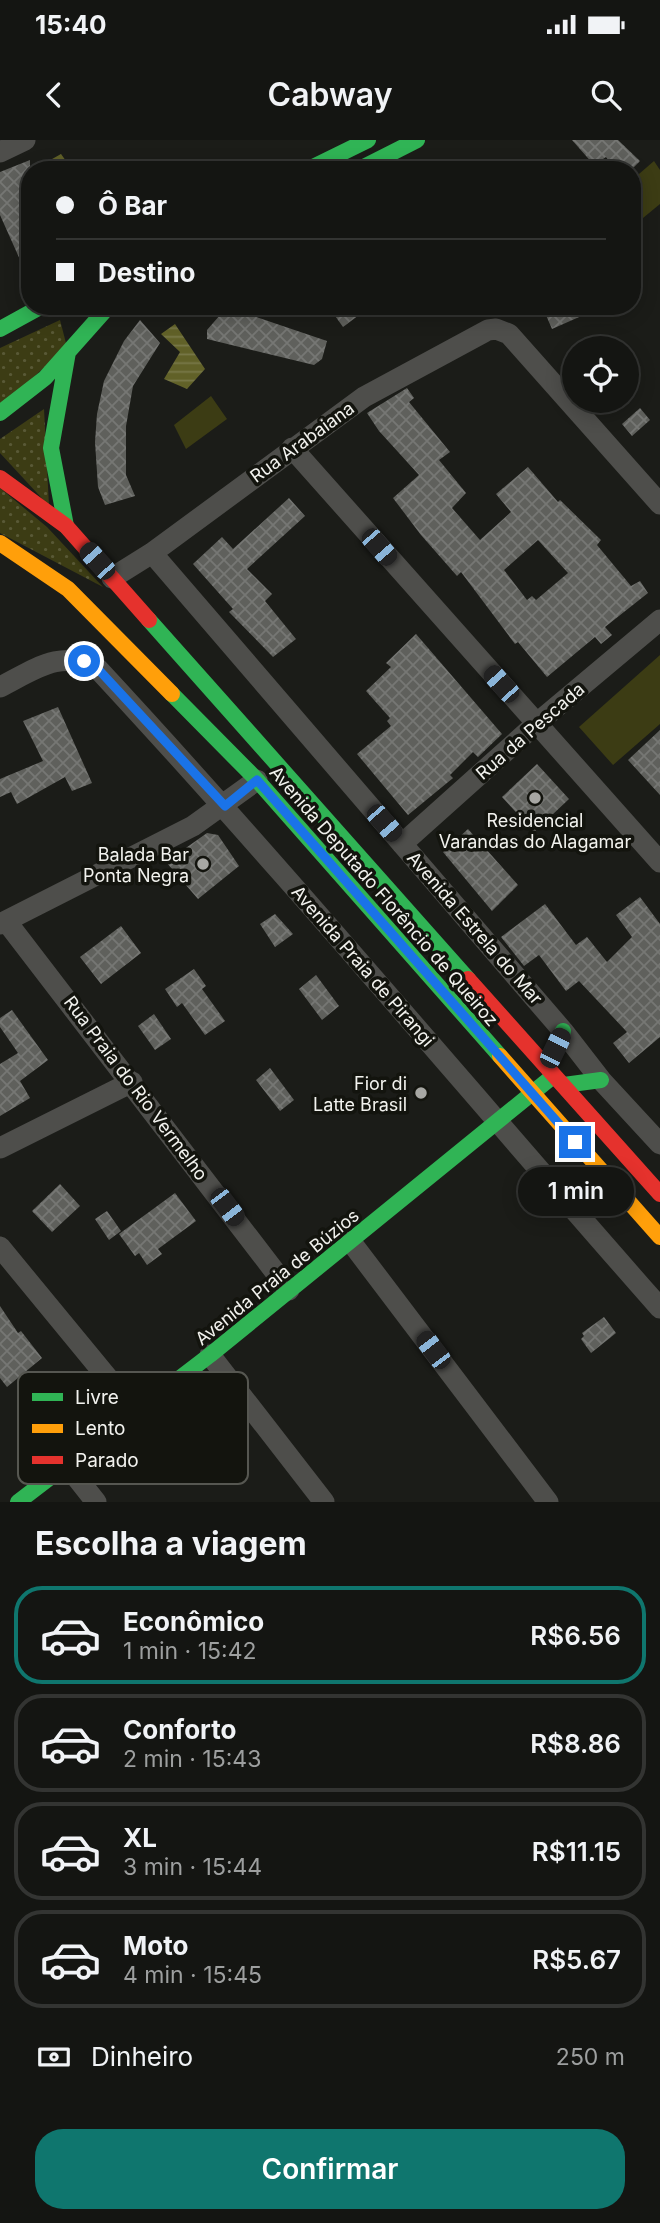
<!DOCTYPE html>
<html lang="pt">
<head>
<meta charset="utf-8">
<style>
	:root { --surface:#141512; --page:#212220; --text:#f1f3f6; --muted:#9d9f9f; --line:#333432; --accent:#0f766e }
	body { margin:0; font-family:Inter,sans-serif; background:var(--page); color:var(--text); height:100vh; display:flex; flex-direction:column; font-size:26px; white-space:nowrap }
	* { box-sizing:border-box; margin:0 }
	p { font-size:23px; color:var(--muted) }
	.icon { flex:none; width:38px; height:38px; fill:none; stroke:currentColor; stroke-width:2; stroke-linecap:round; stroke-linejoin:round }
	.map { position:relative; height:1362px; overflow:hidden }
	.sheet { display:flex; flex-direction:column; background:var(--surface); flex:1 }
	.sheet>* { flex:none }
	.banner { position:absolute; left:21px; top:21px; width:620px; height:154px; border-radius:28px; box-shadow:0 4px 18px #0003,0 0 0 2px var(--line); display:grid; align-content:center; height:154px; padding:0 35px; background:var(--surface) }
	.controls { position:absolute; left:562px; top:196px; display:grid; gap:14px }
	.controls a { display:grid; place-items:center; width:77px; height:77px; border-radius:50%; background:var(--surface); box-shadow:0 4px 18px #0003,0 0 0 2px var(--line); font-size:35px }
	.end { position:absolute; width:32px; height:32px; margin:-16px; border:9px solid #1a73e8; background:#fff; box-shadow:0 0 0 4px #fff }
	.from { border-radius:50% }
	.bubble { position:absolute; height:49px; border-radius:24px; background:var(--surface); box-shadow:0 4px 18px #0003,0 0 0 2px var(--line); font-size:23px; font-weight:600; line-height:49px; text-align:center }
	.car { position:absolute; width:21px; height:42px; margin:-21px -10px; border-radius:9px; box-shadow:0 0 5px 2px #0007; background:linear-gradient(#222 24%,#8ab4d8 0 40%,#222 0 76%,#8ab4d8 0 86%,#222 0) }
	.banner b { display:flex; align-items:center; gap:24px; height:66px; font-size:26px }
	.banner b+b { border-top:2px solid var(--line) }
	.banner i { width:18px; height:18px; background:var(--text) }
	ul { padding:0; list-style:none }
	li { display:flex; align-items:center; gap:21px; height:98px; margin:0 14px 10px; padding:0 21px; border:4px solid var(--line); border-radius:28px }
	li div { flex:1 }
	li b { display:block; font-size:26px }
	li em { font-style:normal; font-weight:600 }
	li.current { border-color:var(--accent) }
	li>.icon { width:63px; height:63px; stroke-width:1.5 }
	h2 { padding:0 35px; font-size:32px; line-height:84px }
	.pay { display:flex; align-items:center; gap:18px; height:77px; padding:0 35px; font-size:26px }
	.pay p { margin-inline-start:auto }
	.primary-button { display:flex; gap:14px; margin-top:auto; padding:14px 35px }
	.primary-button a { flex:1; height:80px; border-radius:28px; background:var(--accent); color:#fff; font-size:28px; font-weight:600; line-height:80px; text-align:center }
	.status { display:flex; justify-content:space-between; align-items:center; height:49px; padding:0 35px; background:var(--surface); direction:ltr }
	.status svg { height:19px; fill:currentColor }
	header { display:flex; justify-content:space-between; align-items:center; height:91px; padding:0 35px; background:var(--surface); font-size:32px; font-weight:600 }
	.map>svg:first-child { display:block }
</style>
</head>
<body>
<div class="status"><b>15:40</b><svg viewBox="0 0 49 12"><path d="M0 12V9h3v3zM5 12V6h3v6zM10 12V3h3v9zM15 12V0h3v12zM26 1h20v11H26zM47 4h2v5h-2z"/></svg></div>
<header><svg class="icon" aria-label="back" viewBox="0 0 24 24"><path d="M15 5l-7 7 7 7"/></svg>Cabway<svg class="icon" aria-label="search" viewBox="0 0 24 24"><circle cx="10" cy="10" r="6"/><path d="M15 15l6 6"/></svg></header>
<div class="map">
<svg width="660" height="1362" viewBox="0 0 660 1362">
	<defs>
		<pattern id="park-dots" width="8" height="8" patternUnits="userSpaceOnUse" patternTransform="scale(1.75)"><rect width="8" height="8" fill="#3c3c14"/><path d="M2 2h.1M6 6h.1" fill="none" stroke="#595936" stroke-width="1.8" stroke-linecap="round"/></pattern>
		<pattern id="water-rules" width="6" height="5" patternUnits="userSpaceOnUse" patternTransform="scale(1.75)"><rect width="6" height="5" fill="#616128"/><path d="M0 2.5h6" fill="none" stroke="#787848"/></pattern>
		<pattern id="building-cross-hatch" width="8" height="8" patternUnits="userSpaceOnUse" patternTransform="scale(1.75)"><rect width="8" height="8" fill="#5f605c"/><path d="M0 0l8 8M0 8l8-8" fill="none" stroke="#767774"/></pattern>
	</defs>
	<rect width="100%" height="100%" fill="#1b1c18"/>
	<path fill="#3c3c14" d="M654,21L660,30V64L643,78L632,64V40Z
		M211,256L227,279L186,309L174,285Z
		M660,515V584L613,625L579,587Z"/>
	<path fill="url(#park-dots)" d="M60,180L67,207L0,267V208Z
		M44,269L49,366L0,313V299Z
		M0,348L47,387L103,447L0,393Z"/>
	<path fill="url(#water-rules)" d="M61,14L66,21L56,30H48L45,23Z
		M175,184L205,229L187,249L164,239L180,212L161,194Z"/>
	<path fill="url(#building-cross-hatch)" fill-rule="evenodd" d="M572,0H618L640,21L631,30H617L606,17L594,25Z
		M30,20V142L0,75V32Z
		M328,166H371L343,187Z
		M542,166H604L552,189Z
		M227,167L327,201L322,219L314,225L207,199V190Z
		M140,180L160,203L133,246L126,286V335L135,356L105,365L98,347L95,302L97,274L104,241L124,201Z
		M407,248L414,258L409,262L450,312L439,320L466,353L452,368L480,400L511,372L496,354L528,327L558,362L560,360L601,400L597,405L631,446L640,441L648,453L605,487L612,495L601,504L595,497L547,537L518,502L515,504L461,432L457,436L421,395L393,358L419,335L379,291L367,273ZM538,400L568,433L536,460L532,456L527,460L504,430Z
		M640,268L650,280L632,296L622,284Z
		M289,358L305,376L247,429L272,454L265,461L296,499L273,517L229,472L233,469L193,424L222,397L233,409Z
		M416,494L502,594L478,617L473,612L450,635L453,638L408,675L357,614L391,586L387,581L390,578L366,551L391,527L386,523Z
		M58,567L92,643L72,651L65,637L17,664L11,652L0,657V639L43,621L23,581Z
		M660,590V655L628,620Z
		M537,624L569,659L534,692L502,657Z
		M468,689L518,745L492,771L443,712Z
		M207,693L218,695L239,726L198,759L166,722Z
		M640,757L660,784V897L629,923L613,903L627,892L579,841L566,851L539,815L524,826L501,797L545,764L576,805L587,797L607,822L632,797L616,775Z
		M275,774L293,794L275,807L260,784Z
		M121,786L141,813L101,844L80,817Z
		M194,829L206,846L202,849L225,881L205,895L182,863L177,867L165,849Z
		M316,835L339,866L322,880L299,849Z
		M12,870L48,920L20,941L30,958L0,976V924L18,913L0,887V878Z
		M154,874L171,899L155,910L138,886Z
		M270,928L294,960L280,971L256,940Z
		M60,1044L80,1066L52,1092L32,1071Z
		M175,1053L196,1081L158,1109L162,1114L147,1125L139,1113L135,1116L119,1094Z
		M107,1071L121,1091L109,1100L95,1079Z
		M0,1166L18,1193L21,1191L42,1218L7,1247L0,1238Z
		M604,1177L616,1193L591,1213L581,1199L584,1196L582,1193Z"/>
	<g fill="none" stroke-linecap="round" stroke-linejoin="round">
		<path stroke="#4e4e4b" stroke-width="21" d="M0,12L25,0
			M292,308L660,722
			M152,413L563,891L601,940L660,1004
			M112,438L152,413L364,257L488,190L496,189L509,194L660,364
			M0,547C34,530 61,508 98,529C291,737 472,955 660,1168
			M402,704L536,584L660,480
			M6,781L289,1150
			M0,784L193,686L257,640
			M0,1008L132,942
			M351,1102L548,1362
			M0,1107L135,1271
			M210,1215L324,1362
			M66,1324L96,1362"/>
		<path stroke="#30b455" stroke-width="16" d="M307,30L368,0
			M358,30L417,0
			M0,189L42,166
			M0,273L45,238L109,166
			M66,386L51,308L68,212
			M149,480L468,839
			M172,554L257,640L500,916
			M547,925L563,891
			M564,945L601,940
			M18,1362L210,1215L552,937"/>
		<path stroke="#ff9f0a" stroke-width="16" d="M0,403L68,449L172,554
			M500,916L660,1097"/>
		<path stroke="#e5322d" stroke-width="16" d="M0,338L66,386L149,480
			M468,839L660,1054"/>
	</g>
	<g fill="none" stroke-linecap="round" stroke-linejoin="round">
		<path stroke="#1a73e8" stroke-width="9" d="M84,521L98,529L225,666L257,640L575,1002"/>
	</g>
	<g fill="#a7a7a3" stroke="#13140e" stroke-width="2.5">
		<circle cx="535" cy="658" r="7"/>
		<circle cx="203" cy="724" r="7"/>
		<circle cx="421" cy="953" r="7"/>
	</g>
	<g text-anchor="middle" dominant-baseline="central" stroke-width="7" stroke-linejoin="round" paint-order="stroke">
		<g font-size="18" fill="#f2f2ee" stroke="#13140e">
			<text transform="translate(302 302) rotate(-36)">Rua Arabaiana</text>
			<text transform="translate(530 591) rotate(-41)">Rua da Pescada</text>
			<text transform="translate(384 756) rotate(49)">Avenida Deputado Florêncio de Queiroz</text>
			<text transform="translate(475 788) rotate(49)">Avenida Estrela do Mar</text>
			<text transform="translate(363 826) rotate(49)">Avenida Praia de Pirangi</text>
			<text transform="translate(136 948) rotate(53)">Rua Praia do Rio Vermelho</text>
			<text transform="translate(277 1137) rotate(-39)">Avenida Praia de Búzios</text>
		</g>
		<g font-size="18" fill="#f2f2ee" stroke="#13140e" text-anchor="end">
			<text x="535" y="680" text-anchor="middle">Residencial<tspan x="535" dy="21">Varandas do Alagamar</tspan></text>
			<text x="189" y="714">Balada Bar<tspan x="189" dy="21">Ponta Negra</tspan></text>
			<text x="407" y="943">Fior di<tspan x="407" dy="21">Latte Brasil</tspan></text>
		</g>
	</g>
	<rect x="18" y="1232" width="230" height="112" rx="10" fill="#13140e" stroke="#565751" stroke-width="2"/>
	<rect x="32" y="1253" width="31" height="8" fill="#30b455"/>
	<rect x="32" y="1284" width="31" height="9" fill="#ff9f0a"/>
	<rect x="32" y="1316" width="31" height="8" fill="#e5322d"/>
	<g font-size="19" fill="#f2f2ee">
		<text x="75" y="1264">Livre</text>
		<text x="75" y="1295">Lento</text>
		<text x="75" y="1327">Parado</text>
	</g>
</svg>
<div class="controls">
<a><svg class="icon" aria-label="locate" viewBox="0 0 24 24"><circle cx="12" cy="12" r="6"/><path d="M12 2v4M12 18v4M2 12h4M18 12h4"/></svg></a>
</div>
<i class="end from" style="left:84px;top:521px"></i>
<i class="end" style="left:575px;top:1002px"></i>
<div class="bubble" style="left:518px;top:1027px;width:116px">1 min</div>
<i class="car" style="left:379px;top:407px;rotate:139deg"></i>
<i class="car" style="left:97px;top:421px;rotate:318deg"></i>
<i class="car" style="left:501px;top:544px;rotate:318deg"></i>
<i class="car" style="left:384px;top:683px;rotate:139deg"></i>
<i class="car" style="left:555px;top:908px;rotate:26deg"></i>
<i class="car" style="left:227px;top:1067px;rotate:143deg"></i>
<i class="car" style="left:433px;top:1210px;rotate:323deg"></i>
<div class="banner">
<b><i class="from"></i>Ô Bar</b>
<b><i></i>Destino</b>
</div>
</div>
<section class="sheet">
<h2>Escolha a viagem</h2>
<ul>
<li class="current"><svg class="icon" aria-label="car" viewBox="0 0 24 24"><path d="M5 17H2v-5l4-1 3-4h7l3 4 3 1v5h-3M9 17h6M6 11h13"/><circle cx="7" cy="17" r="2"/><circle cx="17" cy="17" r="2"/></svg><div><b>Econômico</b><p>1 min · 15:42</p></div><em>R$6.56</em></li>
<li><svg class="icon" aria-label="car" viewBox="0 0 24 24"><path d="M5 17H2v-5l4-1 3-4h7l3 4 3 1v5h-3M9 17h6M6 11h13"/><circle cx="7" cy="17" r="2"/><circle cx="17" cy="17" r="2"/></svg><div><b>Conforto</b><p>2 min · 15:43</p></div><em>R$8.86</em></li>
<li><svg class="icon" aria-label="car" viewBox="0 0 24 24"><path d="M5 17H2v-5l4-1 3-4h7l3 4 3 1v5h-3M9 17h6M6 11h13"/><circle cx="7" cy="17" r="2"/><circle cx="17" cy="17" r="2"/></svg><div><b>XL</b><p>3 min · 15:44</p></div><em>R$11.15</em></li>
<li><svg class="icon" aria-label="car" viewBox="0 0 24 24"><path d="M5 17H2v-5l4-1 3-4h7l3 4 3 1v5h-3M9 17h6M6 11h13"/><circle cx="7" cy="17" r="2"/><circle cx="17" cy="17" r="2"/></svg><div><b>Moto</b><p>4 min · 15:45</p></div><em>R$5.67</em></li>
</ul>
<div class="pay"><svg class="icon" aria-label="cash" viewBox="0 0 24 24"><path d="M3 7h18v10H3z"/><circle cx="12" cy="12" r="2"/></svg>Dinheiro<p>250 m</p></div>
<div class="primary-button"><a>Confirmar</a></div>
</section>
</body>
</html>
